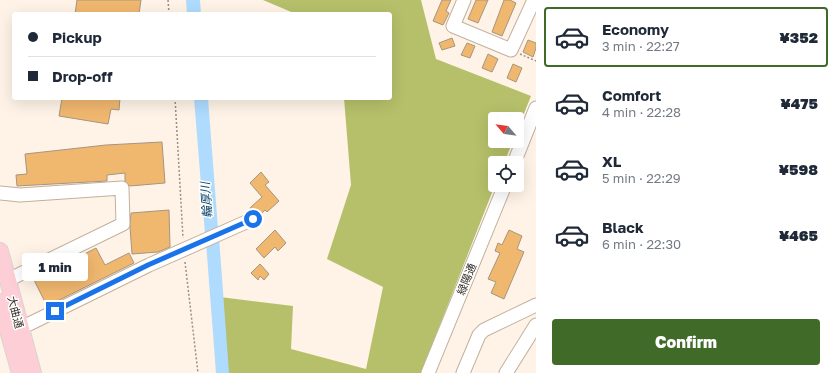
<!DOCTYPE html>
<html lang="en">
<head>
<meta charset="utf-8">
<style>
	:root { --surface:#fff; --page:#f2f2f3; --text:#1f2937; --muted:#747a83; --line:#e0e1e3; --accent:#3f6a28 }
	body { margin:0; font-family:"Golos Text","Noto Sans JP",sans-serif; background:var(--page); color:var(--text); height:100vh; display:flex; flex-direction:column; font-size:15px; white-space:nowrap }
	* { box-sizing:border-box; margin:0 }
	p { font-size:13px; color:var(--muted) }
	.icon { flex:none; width:22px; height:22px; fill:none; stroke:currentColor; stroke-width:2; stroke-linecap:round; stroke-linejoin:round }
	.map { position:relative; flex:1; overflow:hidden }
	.panel { display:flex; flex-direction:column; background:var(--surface); width:300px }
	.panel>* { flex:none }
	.top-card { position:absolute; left:12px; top:12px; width:380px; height:88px; border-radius:4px; box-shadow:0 4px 16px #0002; display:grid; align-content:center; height:88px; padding:0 16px; background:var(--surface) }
	.needle { width:26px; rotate:298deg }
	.controls { position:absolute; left:488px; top:112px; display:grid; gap:8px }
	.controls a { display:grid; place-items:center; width:36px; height:36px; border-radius:4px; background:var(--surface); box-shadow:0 4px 16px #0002; font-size:20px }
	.end { position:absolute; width:18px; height:18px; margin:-9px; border:5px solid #1a73e8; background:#fff; box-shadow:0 0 0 2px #fff }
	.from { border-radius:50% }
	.bubble { position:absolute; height:28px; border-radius:4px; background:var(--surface); box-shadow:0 4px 16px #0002; font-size:13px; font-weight:800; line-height:28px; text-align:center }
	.top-card b { display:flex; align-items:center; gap:14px; height:38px; font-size:15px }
	.top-card b+b { border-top:1px solid var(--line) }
	.top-card i { width:10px; height:10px; background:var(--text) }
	ul { padding:7px 0 0; list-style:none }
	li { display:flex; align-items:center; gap:12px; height:60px; margin:0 8px 6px; padding:0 8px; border:2px solid transparent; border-radius:4px }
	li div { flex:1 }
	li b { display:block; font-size:15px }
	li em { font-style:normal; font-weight:800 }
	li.selected { border-color:var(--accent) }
	li>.icon { width:36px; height:36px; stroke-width:1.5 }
	.primary-button { display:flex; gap:8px; margin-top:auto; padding:8px 16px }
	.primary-button a { flex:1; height:46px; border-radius:4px; background:var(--accent); color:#fff; font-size:16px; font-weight:800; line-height:46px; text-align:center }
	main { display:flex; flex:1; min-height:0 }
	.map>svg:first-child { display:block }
</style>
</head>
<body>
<main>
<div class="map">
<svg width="536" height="373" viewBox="0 0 536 373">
	<rect width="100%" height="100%" fill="#fef3e6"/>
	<path fill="#b6c06a" d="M263,0H421L436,59L531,96L517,131V119H495V141H513L504,163H495V185L421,373H226L220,297L293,306L291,349L366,369L383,287L327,259L351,185L344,98H390V14H296Z"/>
	<path fill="#afdbfe" d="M186,0H200L201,14H187Z
		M194,98H208L218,229L205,234Z
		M219,237L229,373H216L206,242Z"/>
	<path fill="#f0b76f" stroke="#a69581" d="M77,0H141L139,14H75Z
		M442,0H451L446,11L449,13L443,25L433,21Z
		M476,0H488L478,23L468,19Z
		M504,0H510L516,3L502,36L492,32Z
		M452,38L455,46L442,50L439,43Z
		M528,40L536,43V48L533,57L523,52Z
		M467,43L475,46L470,58L461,55Z
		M488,54L498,59L492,72L482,68Z
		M513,64L522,68L516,82L507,78Z
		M62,98H120L119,110L111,109L108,124L59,116Z
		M162,142L165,183L130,186L125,181V173L107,175V181L17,186L16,175L27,174L25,154L106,145Z
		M261,172L269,182L265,185L279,201L267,212L265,210L260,215L257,212L252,211L250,208L262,197L250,183Z
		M169,210L170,247L158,252L132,254L130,227L131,213Z
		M275,230L286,243L278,251L275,247L264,258L256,249Z
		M509,230L522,236L517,249L524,252L504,299L491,293L496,282L488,279L500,253L495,251L498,243L502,245Z
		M96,248L105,265L129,253L134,263L47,306L34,280Z
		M260,264L269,274L264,280L260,276L258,280L251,273Z"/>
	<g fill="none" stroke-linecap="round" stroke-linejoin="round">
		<defs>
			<path id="minor" d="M464,0L453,26L511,50L534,0
				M514,163L536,108
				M0,193L20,195L122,188L123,224L8,280
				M21,328L149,265L253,219
				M428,373L505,185
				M463,373L479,335L484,330L536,305
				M506,373L536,325"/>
			<path id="major" d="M0,251L33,373
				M0,302L20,373"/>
		</defs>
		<use href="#minor" stroke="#c2b09c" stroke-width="15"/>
		<use href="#major" stroke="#d7d5d4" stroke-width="18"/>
		<path stroke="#988f85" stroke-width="1.5" stroke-dasharray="2 2" stroke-linecap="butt" d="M168,0L169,14
			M520,54L536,61
			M175,98L183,238
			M185,262L198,373"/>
		<use href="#minor" stroke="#fff" stroke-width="13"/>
		<use href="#major" stroke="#feced7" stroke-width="16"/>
	</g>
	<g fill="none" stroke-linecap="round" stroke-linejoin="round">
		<path stroke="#1a73e8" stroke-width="5" d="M55,311L148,265L253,219"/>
	</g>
	<g text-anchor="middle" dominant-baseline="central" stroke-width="3" stroke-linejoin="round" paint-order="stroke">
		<g font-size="11" fill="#362f27" stroke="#fff">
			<text transform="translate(466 279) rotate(-68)">緑陽通</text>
			<text transform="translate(16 312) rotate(75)">大曲通</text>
		</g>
		<g font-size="12" font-style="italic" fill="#0b466b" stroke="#fff">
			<text transform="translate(206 200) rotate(-94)">輪厚川</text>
		</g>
	</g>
</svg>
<div class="controls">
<a><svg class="needle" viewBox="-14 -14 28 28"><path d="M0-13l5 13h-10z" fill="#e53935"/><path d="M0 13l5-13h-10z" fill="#747a83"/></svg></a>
<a><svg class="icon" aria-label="locate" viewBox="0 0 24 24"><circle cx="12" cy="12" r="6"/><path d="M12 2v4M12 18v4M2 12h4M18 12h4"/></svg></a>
</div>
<i class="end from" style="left:253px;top:219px"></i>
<i class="end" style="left:55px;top:311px"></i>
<div class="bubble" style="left:22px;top:253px;width:66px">1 min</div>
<div class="top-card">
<b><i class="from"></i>Pickup</b>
<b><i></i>Drop-off</b>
</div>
</div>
<section class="panel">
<ul>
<li class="selected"><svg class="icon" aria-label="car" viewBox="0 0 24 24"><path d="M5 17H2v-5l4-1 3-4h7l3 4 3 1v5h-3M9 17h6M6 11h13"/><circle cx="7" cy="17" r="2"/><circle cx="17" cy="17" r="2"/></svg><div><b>Economy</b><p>3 min · 22:27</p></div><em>¥352</em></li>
<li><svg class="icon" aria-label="car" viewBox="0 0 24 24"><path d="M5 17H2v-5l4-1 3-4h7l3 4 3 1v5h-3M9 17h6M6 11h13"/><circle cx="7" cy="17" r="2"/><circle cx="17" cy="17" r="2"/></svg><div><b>Comfort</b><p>4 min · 22:28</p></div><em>¥475</em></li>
<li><svg class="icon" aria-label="car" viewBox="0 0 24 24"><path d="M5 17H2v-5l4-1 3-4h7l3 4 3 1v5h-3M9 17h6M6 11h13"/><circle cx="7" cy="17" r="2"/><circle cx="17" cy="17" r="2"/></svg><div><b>XL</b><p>5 min · 22:29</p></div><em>¥598</em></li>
<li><svg class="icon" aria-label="car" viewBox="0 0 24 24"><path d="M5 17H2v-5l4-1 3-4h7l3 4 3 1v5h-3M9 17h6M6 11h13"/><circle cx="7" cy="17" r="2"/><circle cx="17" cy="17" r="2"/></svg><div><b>Black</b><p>6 min · 22:30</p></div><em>¥465</em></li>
</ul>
<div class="primary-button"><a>Confirm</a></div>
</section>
</main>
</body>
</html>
